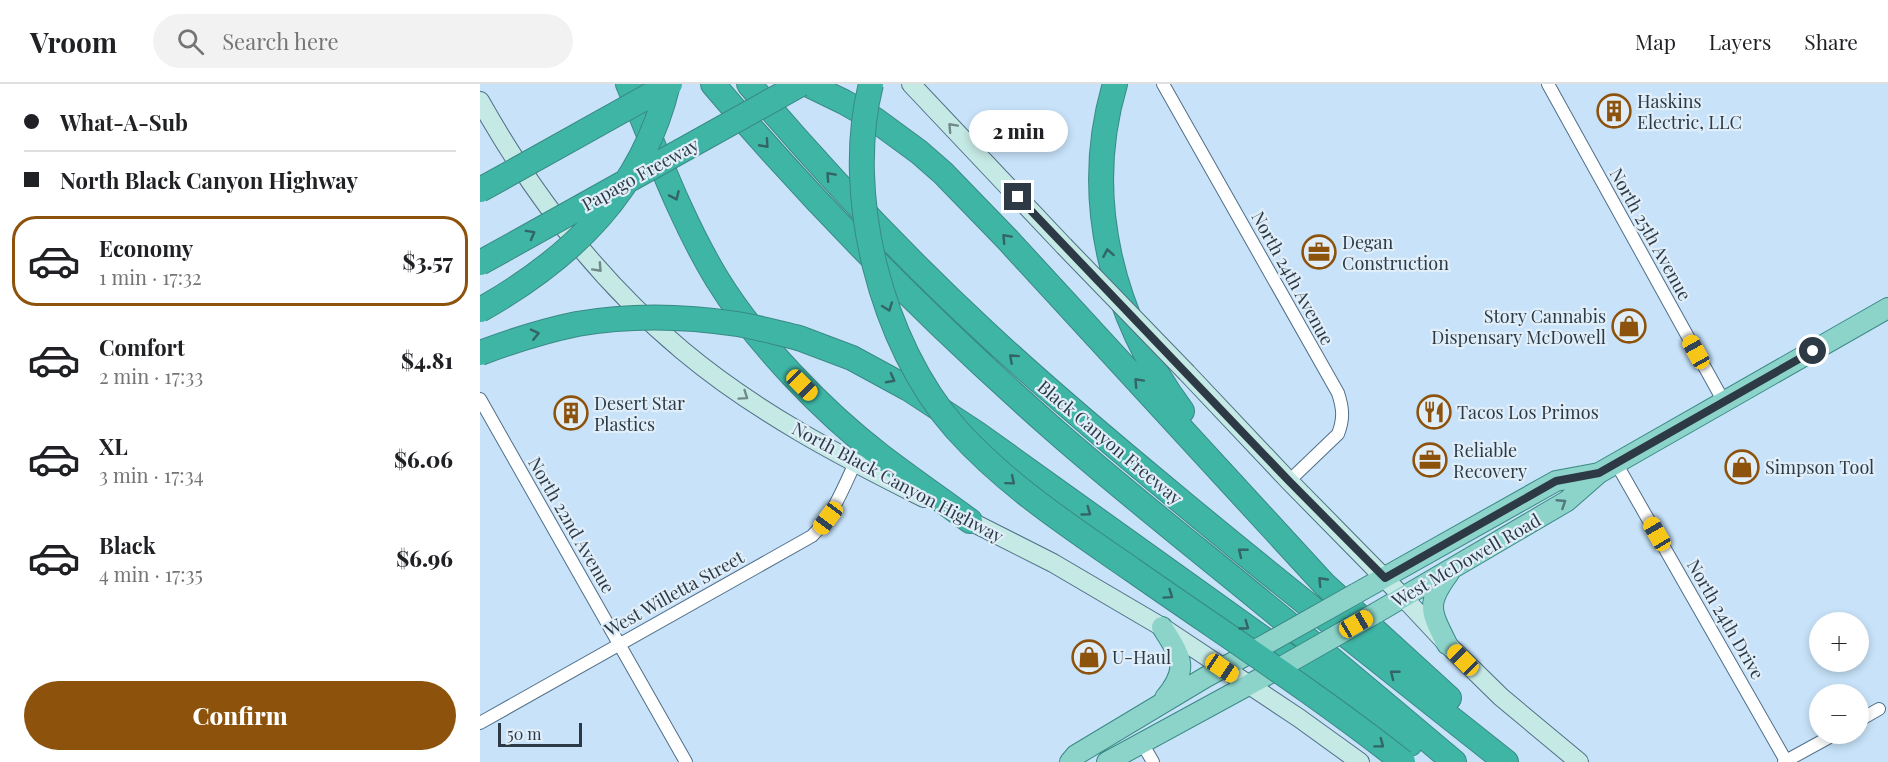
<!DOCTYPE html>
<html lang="en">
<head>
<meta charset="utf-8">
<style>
	:root { --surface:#fff; --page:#f2f2f2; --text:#202124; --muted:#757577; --line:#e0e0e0; --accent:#8d530d }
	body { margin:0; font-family:"Playfair Display",serif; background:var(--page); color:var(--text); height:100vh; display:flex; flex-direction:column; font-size:22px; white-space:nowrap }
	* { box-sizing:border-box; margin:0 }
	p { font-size:20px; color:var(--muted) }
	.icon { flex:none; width:33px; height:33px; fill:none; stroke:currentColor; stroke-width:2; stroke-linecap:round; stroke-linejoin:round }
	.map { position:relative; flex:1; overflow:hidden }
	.sheet { display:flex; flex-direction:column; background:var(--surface); width:480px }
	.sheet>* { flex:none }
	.hud { display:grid; align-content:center; height:132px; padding:0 24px; background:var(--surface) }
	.controls { position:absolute; left:1329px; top:528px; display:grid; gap:12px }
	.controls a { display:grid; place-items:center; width:60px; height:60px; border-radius:50%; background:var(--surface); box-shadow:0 3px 9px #0003; font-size:30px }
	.scale { position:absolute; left:18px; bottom:15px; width:84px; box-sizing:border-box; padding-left:6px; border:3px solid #2d3a46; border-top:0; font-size:16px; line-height:21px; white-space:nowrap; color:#2d3a46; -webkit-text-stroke:4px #e0eef9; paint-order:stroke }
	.end { position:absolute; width:27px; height:27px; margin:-14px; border:8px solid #2d3a46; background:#fff; box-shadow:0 0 0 3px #fff }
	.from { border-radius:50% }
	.bubble { position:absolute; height:42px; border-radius:21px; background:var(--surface); box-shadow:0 3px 9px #0003; font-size:20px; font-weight:800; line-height:42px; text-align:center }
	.car { position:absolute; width:18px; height:36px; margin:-18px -9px; border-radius:8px; box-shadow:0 0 4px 2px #0007; background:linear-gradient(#f5c518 24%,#345 0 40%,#f5c518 0 76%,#345 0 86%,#f5c518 0) }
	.hud b { display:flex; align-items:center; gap:21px; height:57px; font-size:22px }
	.hud b+b { border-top:2px solid var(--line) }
	.hud i { width:15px; height:15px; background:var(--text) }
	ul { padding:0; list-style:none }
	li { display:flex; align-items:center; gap:18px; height:90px; margin:0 12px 9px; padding:0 12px; border:3px solid transparent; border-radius:24px }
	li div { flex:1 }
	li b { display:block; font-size:22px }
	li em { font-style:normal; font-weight:800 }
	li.selected { border-color:var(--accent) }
	li>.icon { width:54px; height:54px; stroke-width:1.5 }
	.button { display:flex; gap:12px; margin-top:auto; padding:12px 24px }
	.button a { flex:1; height:69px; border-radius:36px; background:var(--accent); color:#fff; font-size:24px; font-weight:800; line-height:69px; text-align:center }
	header { display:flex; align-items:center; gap:36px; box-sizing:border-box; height:84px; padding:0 30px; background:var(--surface); border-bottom:2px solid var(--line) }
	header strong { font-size:28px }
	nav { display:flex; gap:33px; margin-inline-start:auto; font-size:21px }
	.search { width:420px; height:54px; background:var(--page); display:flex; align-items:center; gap:15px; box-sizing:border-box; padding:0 21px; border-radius:33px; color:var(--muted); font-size:22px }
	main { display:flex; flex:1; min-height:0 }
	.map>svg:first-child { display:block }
</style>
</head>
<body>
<header>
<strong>Vroom</strong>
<div class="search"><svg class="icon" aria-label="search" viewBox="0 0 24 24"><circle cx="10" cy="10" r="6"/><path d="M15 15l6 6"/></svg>Search here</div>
<nav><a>Map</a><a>Layers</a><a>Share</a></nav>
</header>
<main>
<section class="sheet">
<div class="hud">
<b><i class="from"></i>What-A-Sub</b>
<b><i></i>North Black Canyon Highway</b>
</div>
<ul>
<li class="selected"><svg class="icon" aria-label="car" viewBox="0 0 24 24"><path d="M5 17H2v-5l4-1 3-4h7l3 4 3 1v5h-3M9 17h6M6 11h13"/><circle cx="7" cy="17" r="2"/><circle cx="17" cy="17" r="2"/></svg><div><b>Economy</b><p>1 min · 17:32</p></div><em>$3.57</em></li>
<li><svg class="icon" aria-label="car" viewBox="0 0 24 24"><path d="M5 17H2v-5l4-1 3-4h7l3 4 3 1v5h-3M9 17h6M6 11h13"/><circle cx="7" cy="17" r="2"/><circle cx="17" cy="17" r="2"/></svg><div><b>Comfort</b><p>2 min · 17:33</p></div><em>$4.81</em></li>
<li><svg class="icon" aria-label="car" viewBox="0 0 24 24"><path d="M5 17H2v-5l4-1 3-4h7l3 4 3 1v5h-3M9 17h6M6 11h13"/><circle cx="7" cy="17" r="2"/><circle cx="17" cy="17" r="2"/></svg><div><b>XL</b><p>3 min · 17:34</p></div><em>$6.06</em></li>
<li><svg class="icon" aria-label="car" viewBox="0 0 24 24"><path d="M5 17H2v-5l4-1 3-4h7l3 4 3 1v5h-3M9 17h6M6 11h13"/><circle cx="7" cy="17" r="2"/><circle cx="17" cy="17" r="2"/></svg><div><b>Black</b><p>4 min · 17:35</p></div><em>$6.96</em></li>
</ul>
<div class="button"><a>Confirm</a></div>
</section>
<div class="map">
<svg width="1408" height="678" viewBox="0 0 1408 678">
	<rect width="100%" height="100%" fill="#c7e2f9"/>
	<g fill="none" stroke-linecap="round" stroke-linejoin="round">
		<defs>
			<path id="minor" d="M683,0L858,309C863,324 864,335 858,350L809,397
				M1068,0L1244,318
				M0,315L206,678
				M1136,379L1306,677
				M1378,637L1399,625
				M0,639L332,452C353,431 363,405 375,379
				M662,659L673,678
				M1304,678L1355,650"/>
			<path id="secondary" d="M431,0L584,162
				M0,17C53,111 120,198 203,267C276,328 360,372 444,414
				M707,289L809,397L923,513L967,560L1021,613L1099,678
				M480,432L573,479L682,543L819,634L880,678"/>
			<path id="primary" d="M875,510L1076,397L1119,389
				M896,529L1087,417L1119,389L1408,224
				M682,543C701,573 710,584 685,614
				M967,560C950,526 946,520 969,489
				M590,678L596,671L726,593L772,568
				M627,678L796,586"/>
			<path id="motorway" d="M148,0C176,66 200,134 237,195C275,257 343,328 401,372C430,394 460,415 490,437
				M233,0C337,123 453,239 573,345C647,410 724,470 799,532C858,580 916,629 974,678
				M269,0C343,87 421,170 505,248C565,304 628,357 691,409C801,501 914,589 1026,678
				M327,0L364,18L394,35L439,68L463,89L527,155L844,500L969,614
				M635,0C601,114 632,233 702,327
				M319,254L372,274L429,305L496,349L930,660"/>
		</defs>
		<use href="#minor" stroke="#506f88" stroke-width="14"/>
		<use href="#secondary" stroke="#506f88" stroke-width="20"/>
		<use href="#primary" stroke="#398a84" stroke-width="22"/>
		<use href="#motorway" stroke="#398a84" stroke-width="26"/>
		<use href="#minor" stroke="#fff" stroke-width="12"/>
		<use href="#secondary" stroke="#c5e9e4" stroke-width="18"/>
		<use href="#primary" stroke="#8cd3ca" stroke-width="20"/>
		<use href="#motorway" stroke="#3fb5a6" stroke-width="24"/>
		<defs>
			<path id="secondary-bridge" d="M584,162L707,289"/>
			<path id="primary-bridge" d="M772,568L875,510
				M796,586L896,529"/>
			<path id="motorway-bridge" d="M391,0C363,110 401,260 476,345C527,402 592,444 654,487C744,550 837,610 923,678
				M0,106L190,0
				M0,179L321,0
				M0,226C92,174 163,106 188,0
				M0,269C32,257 63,247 97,240C148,231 205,232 257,240C277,243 298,249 319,254"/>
		</defs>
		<use href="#secondary-bridge" stroke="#506f88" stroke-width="20" stroke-linecap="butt"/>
		<use href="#primary-bridge" stroke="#398a84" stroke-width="22" stroke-linecap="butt"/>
		<use href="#motorway-bridge" stroke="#398a84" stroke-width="26" stroke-linecap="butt"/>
		<use href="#secondary-bridge" stroke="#c5e9e4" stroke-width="18"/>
		<use href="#primary-bridge" stroke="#8cd3ca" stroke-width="20"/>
		<use href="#motorway-bridge" stroke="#3fb5a6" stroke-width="24"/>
	</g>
	<defs><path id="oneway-chevron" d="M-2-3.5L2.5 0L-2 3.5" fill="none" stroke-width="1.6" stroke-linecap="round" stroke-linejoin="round" transform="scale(1.5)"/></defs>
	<g stroke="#71898d">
		<use href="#oneway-chevron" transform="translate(472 43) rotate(-133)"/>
		<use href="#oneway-chevron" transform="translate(118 184) rotate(47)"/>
		<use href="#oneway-chevron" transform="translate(264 312) rotate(35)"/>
	</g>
	<g stroke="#336568">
		<use href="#oneway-chevron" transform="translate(285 60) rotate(48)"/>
		<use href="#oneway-chevron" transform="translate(350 92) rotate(-133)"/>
		<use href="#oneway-chevron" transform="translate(195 112) rotate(66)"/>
		<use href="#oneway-chevron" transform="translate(51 150) rotate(-29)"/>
		<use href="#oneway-chevron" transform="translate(526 154) rotate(-133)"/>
		<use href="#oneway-chevron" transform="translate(628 169) rotate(-100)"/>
		<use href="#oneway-chevron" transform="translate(408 223) rotate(70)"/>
		<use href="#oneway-chevron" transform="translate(55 250) rotate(-13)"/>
		<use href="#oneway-chevron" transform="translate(533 274) rotate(-138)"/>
		<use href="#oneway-chevron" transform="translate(411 295) rotate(28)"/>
		<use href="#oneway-chevron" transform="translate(658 298) rotate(-133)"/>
		<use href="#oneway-chevron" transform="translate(531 397) rotate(40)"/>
		<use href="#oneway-chevron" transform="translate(607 428) rotate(36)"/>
		<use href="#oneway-chevron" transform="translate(762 468) rotate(-141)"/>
		<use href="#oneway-chevron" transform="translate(842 497) rotate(-134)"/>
		<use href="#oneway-chevron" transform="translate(689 511) rotate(35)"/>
		<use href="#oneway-chevron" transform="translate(765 542) rotate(36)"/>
		<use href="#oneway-chevron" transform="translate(914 590) rotate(-142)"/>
		<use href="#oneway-chevron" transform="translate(900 660) rotate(37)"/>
	</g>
	<use stroke="#53777b" href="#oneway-chevron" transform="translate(1082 419) rotate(-33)"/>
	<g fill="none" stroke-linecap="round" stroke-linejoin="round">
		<path stroke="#2d3a46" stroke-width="8" d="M538,113L809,397L905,494L1076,397L1119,389L1333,267"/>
	</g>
	<defs>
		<symbol id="building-ring" viewBox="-11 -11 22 22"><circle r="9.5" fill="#e0eef9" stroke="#8d530d" stroke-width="1.5"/><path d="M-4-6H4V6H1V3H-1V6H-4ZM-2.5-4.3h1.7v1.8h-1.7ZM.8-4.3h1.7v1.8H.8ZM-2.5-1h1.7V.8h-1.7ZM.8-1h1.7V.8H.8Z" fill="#8d530d"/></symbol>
		<symbol id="office-ring" viewBox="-11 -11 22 22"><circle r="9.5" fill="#e0eef9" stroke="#8d530d" stroke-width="1.5"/><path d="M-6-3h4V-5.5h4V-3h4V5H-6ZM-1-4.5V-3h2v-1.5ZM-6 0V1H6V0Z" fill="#8d530d"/></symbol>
		<symbol id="shop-ring" viewBox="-11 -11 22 22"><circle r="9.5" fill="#e0eef9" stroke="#8d530d" stroke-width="1.5"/><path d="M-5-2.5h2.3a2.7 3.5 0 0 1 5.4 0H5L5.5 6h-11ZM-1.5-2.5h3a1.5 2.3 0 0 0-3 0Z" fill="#8d530d"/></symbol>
		<symbol id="restaurant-ring" viewBox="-11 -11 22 22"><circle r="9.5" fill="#e0eef9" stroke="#8d530d" stroke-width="1.5"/><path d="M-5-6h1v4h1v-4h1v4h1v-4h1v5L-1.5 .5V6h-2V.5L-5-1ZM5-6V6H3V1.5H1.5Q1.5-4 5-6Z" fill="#8d530d"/></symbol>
	</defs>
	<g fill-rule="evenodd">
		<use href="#building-ring" x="1115" y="8" width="38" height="38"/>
		<use href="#office-ring" x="820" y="149" width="38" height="38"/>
		<use href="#shop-ring" x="1130" y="223" width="38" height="38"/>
		<use href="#restaurant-ring" x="935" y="309" width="38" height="38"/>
		<use href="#building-ring" x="72" y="310" width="38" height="38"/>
		<use href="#office-ring" x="931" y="357" width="38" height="38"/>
		<use href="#shop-ring" x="1243" y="364" width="38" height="38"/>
		<use href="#shop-ring" x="590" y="554" width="38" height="38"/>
	</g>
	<g text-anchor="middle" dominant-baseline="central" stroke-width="4.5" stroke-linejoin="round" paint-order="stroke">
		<g font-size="18" fill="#2d3a46" stroke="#e0eef9" text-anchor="start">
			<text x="1157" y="17">Haskins<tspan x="1157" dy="21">Electric, LLC</tspan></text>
			<text x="862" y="158">Degan<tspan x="862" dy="21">Construction</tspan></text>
			<text x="1126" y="232" text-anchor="end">Story Cannabis<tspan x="1126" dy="21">Dispensary McDowell</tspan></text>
			<text x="114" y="319">Desert Star<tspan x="114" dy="21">Plastics</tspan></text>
			<text x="977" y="328">Tacos Los Primos</text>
			<text x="973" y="366">Reliable<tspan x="973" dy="21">Recovery</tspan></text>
			<text x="1285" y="383">Simpson Tool</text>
			<text x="632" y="573">U-Haul</text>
		</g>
		<g font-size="18" fill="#2d3a46" stroke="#e0eef9">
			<text transform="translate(160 90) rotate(-29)">Papago Freeway</text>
			<text transform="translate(1171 150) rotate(61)">North 25th Avenue</text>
			<text transform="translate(813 194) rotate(61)">North 24th Avenue</text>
			<text transform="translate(630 358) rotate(40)">Black Canyon Freeway</text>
			<text transform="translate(418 398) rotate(28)">North Black Canyon Highway</text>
			<text transform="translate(92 441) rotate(60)">North 22nd Avenue</text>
			<text transform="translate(986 476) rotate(-30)">West McDowell Road</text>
			<text transform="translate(194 509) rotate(-29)">West Willetta Street</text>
			<text transform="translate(1246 535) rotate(60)">North 24th Drive</text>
		</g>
	</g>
</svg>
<div class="controls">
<a>+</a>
<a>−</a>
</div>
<div class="scale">50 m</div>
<i class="end from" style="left:1333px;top:267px"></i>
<i class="end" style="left:538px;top:113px"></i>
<div class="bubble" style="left:489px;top:26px;width:99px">2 min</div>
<i class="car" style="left:1216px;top:268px;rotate:331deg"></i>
<i class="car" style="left:322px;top:301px;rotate:135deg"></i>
<i class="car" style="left:348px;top:434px;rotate:217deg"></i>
<i class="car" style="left:1177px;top:450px;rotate:330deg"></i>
<i class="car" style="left:876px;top:540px;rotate:60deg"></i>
<i class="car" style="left:983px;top:576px;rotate:315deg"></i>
<i class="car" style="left:742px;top:584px;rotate:124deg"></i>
</div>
</main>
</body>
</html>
